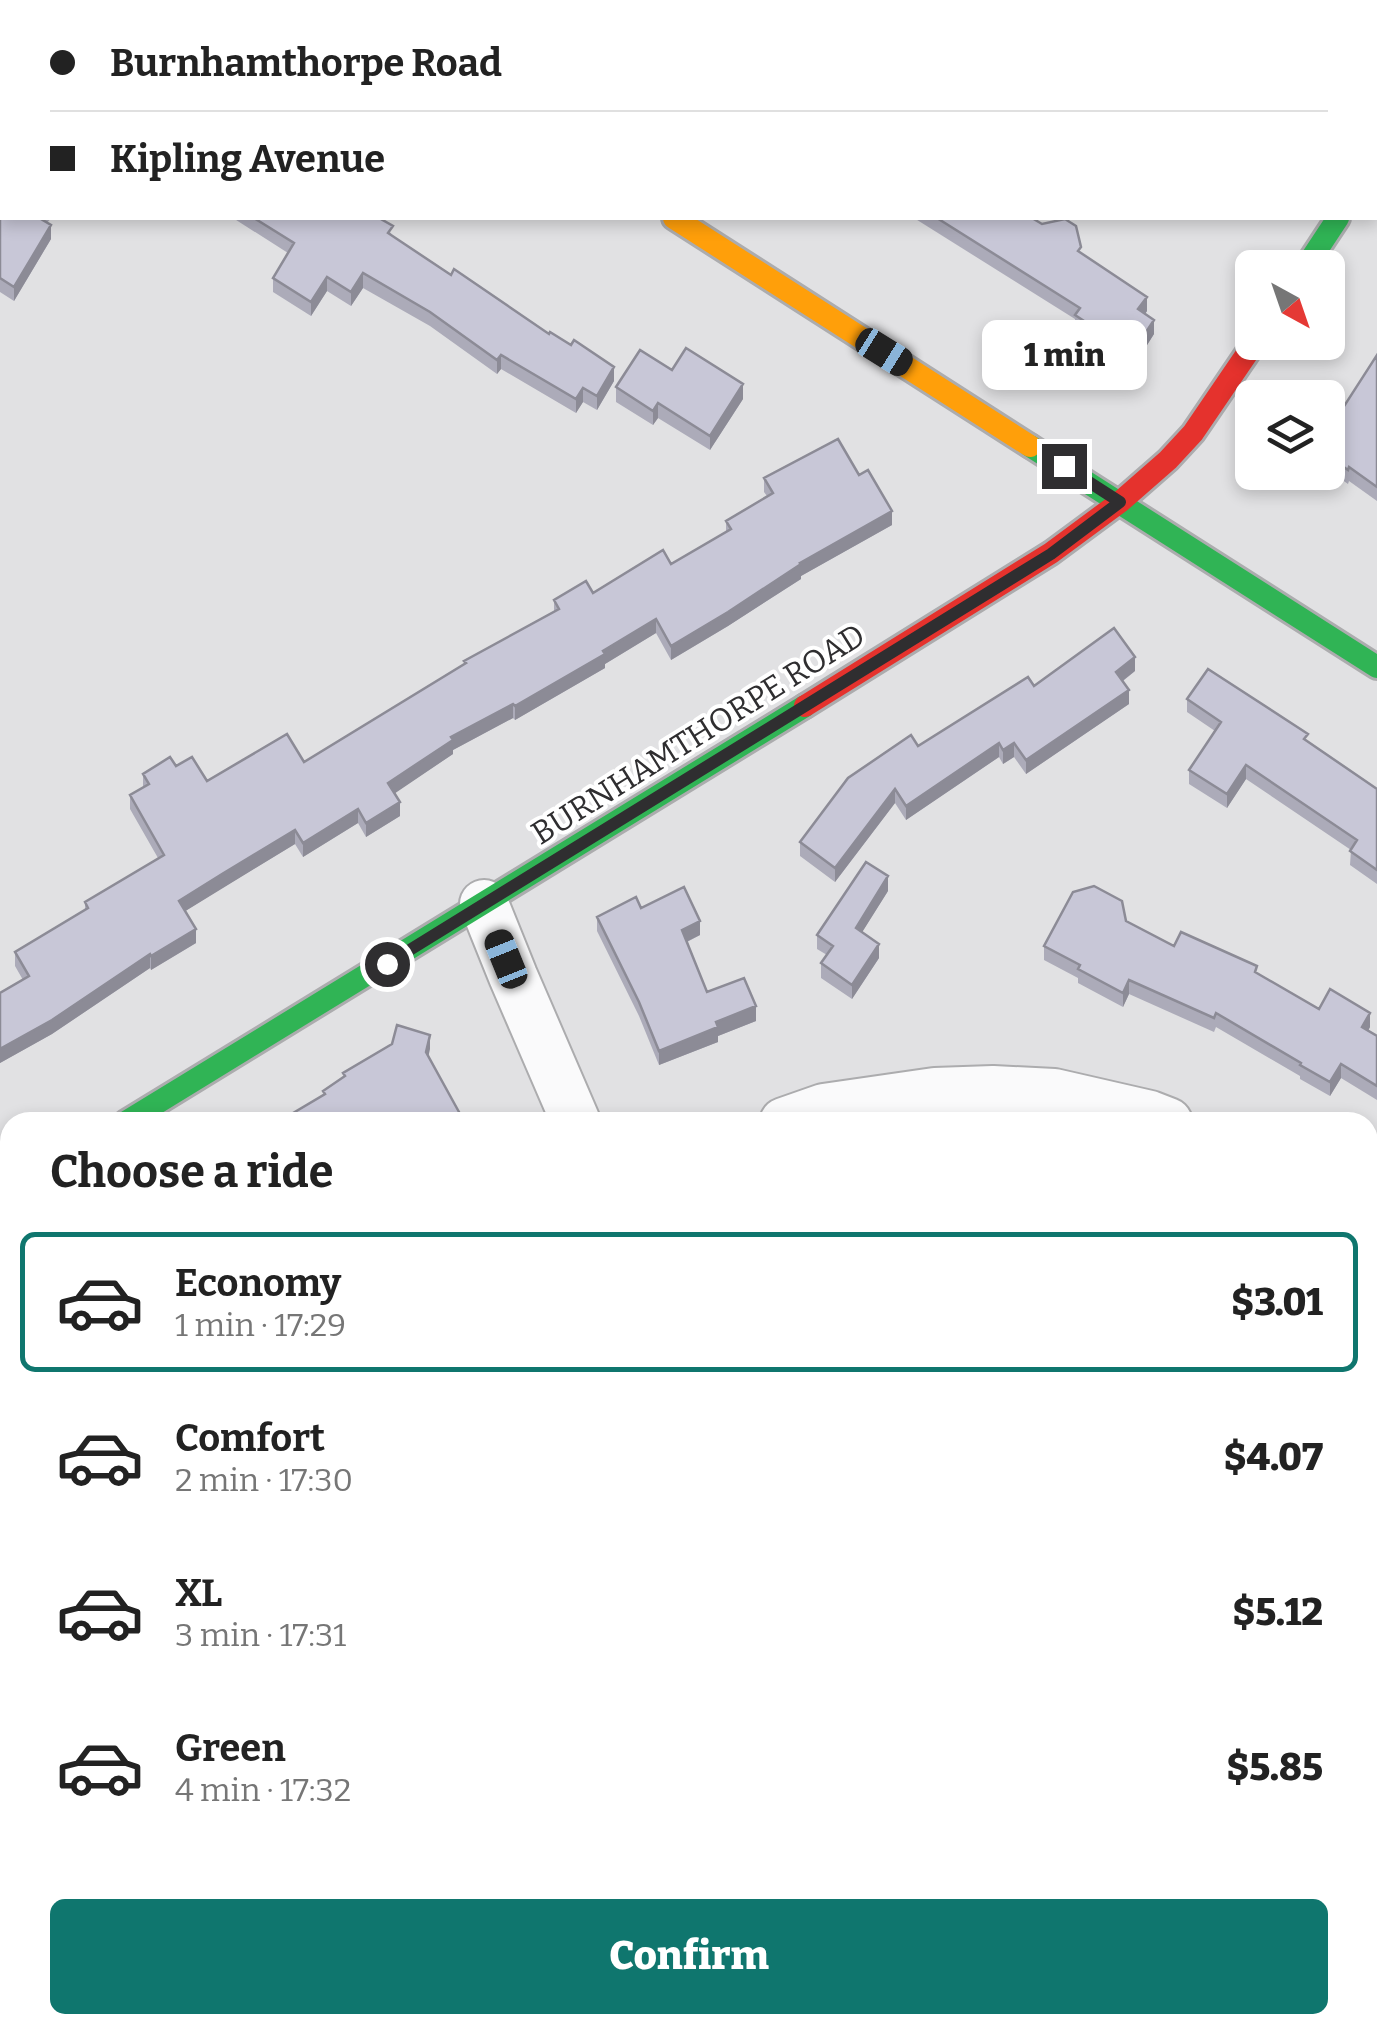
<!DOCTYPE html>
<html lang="en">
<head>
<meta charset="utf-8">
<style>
	:root { --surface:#fff; --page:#f6f6f6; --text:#222; --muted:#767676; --line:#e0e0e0; --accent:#0f766e }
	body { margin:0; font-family:Bitter,serif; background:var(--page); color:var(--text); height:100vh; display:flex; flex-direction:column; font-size:38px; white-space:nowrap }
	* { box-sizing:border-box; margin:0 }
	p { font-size:32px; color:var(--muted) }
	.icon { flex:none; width:55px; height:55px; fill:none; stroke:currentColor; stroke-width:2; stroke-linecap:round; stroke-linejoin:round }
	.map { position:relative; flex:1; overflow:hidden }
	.sheet { position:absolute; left:0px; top:1112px; width:1378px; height:922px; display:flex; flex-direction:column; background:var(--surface); border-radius:30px 30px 0 0; box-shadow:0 5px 15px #0003 }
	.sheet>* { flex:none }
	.banner { position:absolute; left:0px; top:0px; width:1378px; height:220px; box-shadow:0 5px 15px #0003; display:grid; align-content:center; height:220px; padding:0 50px; background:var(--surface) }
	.needle { width:65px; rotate:140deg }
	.fabs { position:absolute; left:1235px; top:250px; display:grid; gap:20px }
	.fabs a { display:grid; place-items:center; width:110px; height:110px; border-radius:15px; background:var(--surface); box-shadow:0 5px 15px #0003; font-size:50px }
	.end { position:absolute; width:45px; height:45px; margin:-22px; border:12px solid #2f2e30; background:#fff; box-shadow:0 0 0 5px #fff }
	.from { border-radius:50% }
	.bubble { position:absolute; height:70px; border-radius:15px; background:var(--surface); box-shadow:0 5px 15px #0003; font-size:32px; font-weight:800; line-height:70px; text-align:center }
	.car { position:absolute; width:30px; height:60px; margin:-30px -15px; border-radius:12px; box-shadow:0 0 8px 2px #0007; background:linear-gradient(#222 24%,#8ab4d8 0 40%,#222 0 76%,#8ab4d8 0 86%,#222 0) }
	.banner b { display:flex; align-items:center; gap:35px; height:95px; font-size:38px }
	.banner b+b { border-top:2px solid var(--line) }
	.banner i { width:25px; height:25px; background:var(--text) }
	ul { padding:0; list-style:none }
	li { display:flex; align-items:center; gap:30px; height:140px; margin:0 20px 15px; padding:0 30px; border:5px solid transparent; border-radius:15px }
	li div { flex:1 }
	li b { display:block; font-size:38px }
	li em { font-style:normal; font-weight:800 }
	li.on { border-color:var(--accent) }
	li>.icon { width:90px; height:90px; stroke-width:1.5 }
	h2 { padding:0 50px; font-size:45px; line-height:120px }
	.cta { display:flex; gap:20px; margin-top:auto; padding:20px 50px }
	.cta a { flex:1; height:115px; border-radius:15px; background:var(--accent); color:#fff; font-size:40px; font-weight:800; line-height:115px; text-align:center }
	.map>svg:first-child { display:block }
</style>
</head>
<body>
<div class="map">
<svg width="1377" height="2034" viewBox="0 0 1377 2034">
	<rect width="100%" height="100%" fill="#e1e1e3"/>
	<path fill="#f1d3a9" d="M1368,1670L1377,1673V2034H424L435,2025H1368Z"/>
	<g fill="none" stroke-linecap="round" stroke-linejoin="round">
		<defs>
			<path id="street" d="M484,904L513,976L576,1122
				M784,1122L824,1108L935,1092L993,1090L1054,1093L1150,1115L1168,1122
				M1368,1218L1377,1223
				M0,1918L10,1911"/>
			<path id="fast" d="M1375,162L1377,159
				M1305,268L1338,218
				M1030,446L1377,667
				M126,1122L805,706"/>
			<path id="slow" d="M332,0L336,2
				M674,218L1030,446
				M0,1200L10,1193"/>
			<path id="jam" d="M805,706L1051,553L1120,502L1168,460L1193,433L1255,342"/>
		</defs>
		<use href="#street" stroke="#acacae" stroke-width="52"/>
		<use href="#fast" stroke="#acacae" stroke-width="28"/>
		<use href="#slow" stroke="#acacae" stroke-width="28"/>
		<use href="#jam" stroke="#acacae" stroke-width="28"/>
		<use href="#street" stroke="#fafafb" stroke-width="48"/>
		<use href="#fast" stroke="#30b455" stroke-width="22"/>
		<use href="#slow" stroke="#ff9f0a" stroke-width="22"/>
		<use href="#jam" stroke="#e5322d" stroke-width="22"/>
	</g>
	<path fill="#acabb9" d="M567,0H704L703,2H571Z
		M2,93V154L0,153V97Z
		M0,164L2,218H51L47,223L51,239L14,301L0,292Z
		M233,218H379L393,236L614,381L597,410L583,402L576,413L501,369L497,374L430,326L363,288L351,306L327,291L311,316L273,292V278L288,253Z
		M914,218H1032L1081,253L1147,311L1145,314L1154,334L1135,364L1119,353L1116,357L1075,330V319Z
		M1377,355V501L1349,481L1348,484L1328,470V431Z
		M672,370L743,399L710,450L658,418L653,425L616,402V387Z
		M859,475L892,525L801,576V579L728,626L671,660L656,633L605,664V668L515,720L513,718L453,750V754L394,793L400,816L366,837L358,823L303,857L295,844L222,888L185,911L196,943L151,970L150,968L52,1034L0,1063V993L23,980L15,966V952L85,910V902L158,858L130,809V795L143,788V774L176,766L207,781L304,762L464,664V661L554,611V600L593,593L671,564L726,532V521L767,496L764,492V478Z
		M1135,671L1123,681L1129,704L1026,774L1014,757L1003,764L999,757L906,820L895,803L835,882L800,856V842L918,746Z
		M1187,699L1308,742L1377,789V884L1350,865L1351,850L1246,779L1227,808L1189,784V770L1215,731L1187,712Z
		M888,891L862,932L879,958L852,999L821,978V963L827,955L817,949V935Z
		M641,908L700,935L687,942L707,992L756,1021L718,1036V1042L659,1065L639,1016L597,931V917Z
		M1126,921L1174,946L1257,974L1319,1009L1370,1027L1368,1031L1377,1036V1100L1341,1078L1330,1096L1300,1079V1076L1216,1027L1214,1032L1129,994L1123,1007L1078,983V978L1044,960V946Z
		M1368,1329L1377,1334V1450L1370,1446L1368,1439Z
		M41,2025H152L145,2034H41Z"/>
	<path fill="#8c8b96" d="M51,225V239L14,301V287Z
		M363,273V288L351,306V292Z
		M327,277V291L311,316V302Z
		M1147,297V311L1138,324V309Z
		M1154,320V334L1135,364V349Z
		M1119,338V353L1116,357V342Z
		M501,355V369L497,374V360Z
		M614,367V381L597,410V396Z
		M743,384V399L710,450V436Z
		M583,388V402L576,413V399Z
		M658,403V418L653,425V411Z
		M892,511V525L801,576V579L728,626L671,660V646L800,563Z
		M656,619V633L605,664V668L515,720V706Z
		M1135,657V671L1116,686V672Z
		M1129,690V704L1026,774V760Z
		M513,704V718L453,750V754L388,798V783L451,737Z
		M999,743V757L906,820V806Z
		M1014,743V757L1003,764V750Z
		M1246,765V779L1227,808V794Z
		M895,789V803L835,882V868Z
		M400,802V816L366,837V823Z
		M358,809V823L303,857V843Z
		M295,830V844L179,915V901Z
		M888,876V891L856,942V928Z
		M700,921V935L682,944V930Z
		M196,929V943L151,970V956Z
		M879,944V958L852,999V985Z
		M150,954V968L52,1034L0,1063V1049Z
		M1129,980V994L1123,1007V993Z
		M756,1006V1021L718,1036V1042L659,1065V1051L716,1022Z
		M1370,1013V1027L1362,1042V1027Z
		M430,1035V1049L426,1067V1052Z
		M1341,1064V1078L1330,1096V1082Z
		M459,1112V1122H444Z
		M10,1340V1354L0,1360V1346Z
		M10,1722V1736L0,1747V1732Z
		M140,2025H152L145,2034H133Z"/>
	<path fill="#c8c7d7" stroke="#8c8b96" stroke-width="2.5" d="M589,0H699L703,2H593Z
		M1240,0H1326L1324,2H1239Z
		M2,93V140L0,139V97Z
		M2,161V218H42L41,219L51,225L14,287L0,278V164Z
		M254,218H379L393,226L388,233L451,275L454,269L549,334L550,332L571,345L574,340L614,367L597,396L583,388L576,399L501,355L497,360L430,312L363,273L351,292L327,277L311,302L273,278L294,243Z
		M937,218H1032L1042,224L1065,219L1076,226L1081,247L1078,251L1147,297L1138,309L1154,320L1135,349L1119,338L1116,342L1075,315L1080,308Z
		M686,348L743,384L710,436L658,403L653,411L616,387L640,350L672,370Z
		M1377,355V487L1349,467L1348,470L1328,456V431Z
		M838,439L859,475L868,470L892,511L800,563L801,564L728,612L671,646L656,619L603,651L605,654L515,706L513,704L451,737L453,740L388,783L400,802L366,823L358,809L303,843L295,830L222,874L179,901L196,929L151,956L150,954L52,1020L0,1049V993L29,976L15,952L88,908L85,902L164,855L130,795L149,784L143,774L170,757L176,766L192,757L207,781L287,734L304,762L466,663L464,661L559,609L554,600L586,581L593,593L663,550L671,564L731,529L726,521L773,493L764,478Z
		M1114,628L1135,657L1116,672L1129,690L1026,760L1014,743L1003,750L999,743L906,806L895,789L835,868L800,842L848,778L911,735L918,746L1028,677L1034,686Z
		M1208,669L1308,734L1304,739L1377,789V870L1350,851L1357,840L1246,765L1227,794L1189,770L1221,722L1187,699Z
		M866,862L888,876L856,928L879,944L852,985L821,963L833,946L817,935Z
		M1094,886L1122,901L1126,921L1174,946L1181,932L1257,966L1255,972L1319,1009L1330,989L1370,1013L1362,1027L1377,1036V1086L1341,1064L1330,1082L1300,1065L1301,1063L1216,1013L1214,1018L1129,980L1123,993L1078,969L1080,965L1044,946L1073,892Z
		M684,887L700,921L682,930L707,992L744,978L756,1006L716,1022L718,1027L659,1051L639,1002L597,917L636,897L641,908Z
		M397,1025L430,1035L426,1052L459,1112L444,1122H406L401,1116L390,1122H278L325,1094L323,1091L345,1076L343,1073L392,1044Z
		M10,1292V1340L0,1346V1297L1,1298Z
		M1368,1329L1377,1334V1436L1370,1431L1368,1425Z
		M10,1649V1722L0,1732V1661Z
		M41,2025H140L133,2034H51Z"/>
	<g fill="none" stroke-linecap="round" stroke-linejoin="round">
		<path stroke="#2f2e30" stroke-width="12" d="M387,964L1051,554L1120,502L1064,466"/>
	</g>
	<g text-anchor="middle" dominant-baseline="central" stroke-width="8" stroke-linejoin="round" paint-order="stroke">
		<g font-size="32" fill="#2f2e30" stroke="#fff">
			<text transform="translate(698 734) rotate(-32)">BURNHAMTHORPE ROAD</text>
		</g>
	</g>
</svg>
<div class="fabs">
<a><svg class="needle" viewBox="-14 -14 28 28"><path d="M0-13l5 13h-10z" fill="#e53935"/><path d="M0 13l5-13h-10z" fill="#767676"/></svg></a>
<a><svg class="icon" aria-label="layers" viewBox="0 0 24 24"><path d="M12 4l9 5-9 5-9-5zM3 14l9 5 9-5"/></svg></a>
</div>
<i class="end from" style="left:387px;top:964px"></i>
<i class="end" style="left:1064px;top:466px"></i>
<div class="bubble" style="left:982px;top:320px;width:165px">1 min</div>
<i class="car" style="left:884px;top:352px;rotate:122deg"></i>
<i class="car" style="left:506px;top:959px;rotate:338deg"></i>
<div class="banner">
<b><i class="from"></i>Burnhamthorpe Road</b>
<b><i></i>Kipling Avenue</b>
</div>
<section class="sheet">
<h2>Choose a ride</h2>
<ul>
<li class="on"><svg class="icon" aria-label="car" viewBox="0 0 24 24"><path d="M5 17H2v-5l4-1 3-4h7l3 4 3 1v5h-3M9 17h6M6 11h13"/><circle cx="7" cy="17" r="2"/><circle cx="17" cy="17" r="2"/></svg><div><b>Economy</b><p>1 min · 17:29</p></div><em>$3.01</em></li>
<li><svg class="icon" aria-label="car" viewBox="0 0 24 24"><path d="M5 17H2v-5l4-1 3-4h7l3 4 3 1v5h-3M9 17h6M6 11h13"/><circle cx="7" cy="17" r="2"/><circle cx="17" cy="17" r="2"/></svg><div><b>Comfort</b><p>2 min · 17:30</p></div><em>$4.07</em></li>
<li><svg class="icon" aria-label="car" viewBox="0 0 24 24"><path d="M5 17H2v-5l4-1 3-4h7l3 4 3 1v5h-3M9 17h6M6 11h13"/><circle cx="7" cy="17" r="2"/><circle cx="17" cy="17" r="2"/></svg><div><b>XL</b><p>3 min · 17:31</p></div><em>$5.12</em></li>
<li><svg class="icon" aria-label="car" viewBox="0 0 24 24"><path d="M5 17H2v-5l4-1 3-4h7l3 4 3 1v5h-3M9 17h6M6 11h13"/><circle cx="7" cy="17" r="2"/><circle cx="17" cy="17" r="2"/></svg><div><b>Green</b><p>4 min · 17:32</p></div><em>$5.85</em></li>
</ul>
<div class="cta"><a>Confirm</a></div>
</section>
</div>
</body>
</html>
